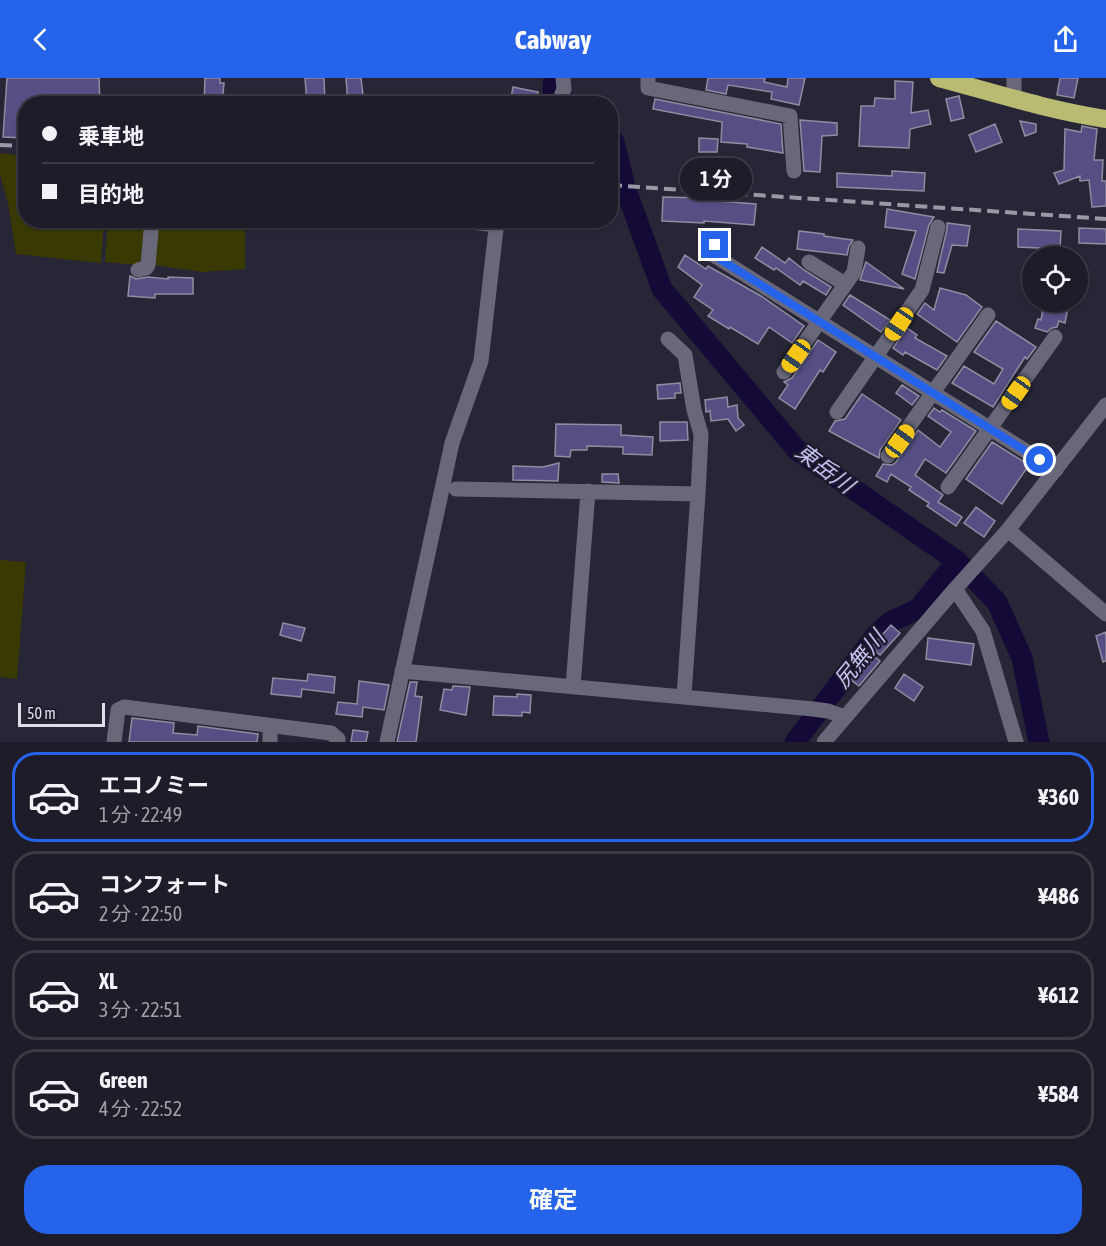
<!DOCTYPE html>
<html lang="ja">
<head>
<meta charset="utf-8">
<style>
	:root { --surface:#1d1c28; --page:#2a2934; --text:#f1f3f6; --muted:#a0a1a8; --line:#3b3a45; --accent:#2563eb }
	body { margin:0; font-family:"Asap Condensed","Noto Sans JP",sans-serif; background:var(--page); color:var(--text); height:100vh; display:flex; flex-direction:column; font-size:22px; white-space:nowrap }
	* { box-sizing:border-box; margin:0 }
	p { font-size:20px; color:var(--muted) }
	.icon { flex:none; width:33px; height:33px; fill:none; stroke:currentColor; stroke-width:2; stroke-linecap:round; stroke-linejoin:round }
	.map { position:relative; height:664px; overflow:hidden }
	.details { display:flex; flex-direction:column; background:var(--surface); flex:1 }
	.details>* { flex:none }
	.guide { position:absolute; left:18px; top:18px; width:600px; height:132px; border-radius:24px; box-shadow:0 2px 4px #0004,0 0 0 2px var(--line); display:grid; align-content:center; height:132px; padding:0 24px; background:var(--surface) }
	.controls { position:absolute; left:1022px; top:168px; display:grid; gap:12px }
	.controls a { display:grid; place-items:center; width:66px; height:66px; border-radius:50%; background:var(--surface); box-shadow:0 2px 4px #0004,0 0 0 2px var(--line); font-size:30px }
	.scale { position:absolute; left:18px; bottom:15px; width:87px; box-sizing:border-box; padding-left:6px; border:3px solid #dedee8; border-top:0; font-size:16px; line-height:21px; white-space:nowrap; color:#dedee8; -webkit-text-stroke:4px #1e1c2c; paint-order:stroke }
	.end { position:absolute; width:27px; height:27px; margin:-14px; border:8px solid #2563eb; background:#fff; box-shadow:0 0 0 3px #fff }
	.from { border-radius:50% }
	.bubble { position:absolute; height:42px; border-radius:21px; background:var(--surface); box-shadow:0 2px 4px #0004,0 0 0 2px var(--line); font-size:20px; font-weight:700; line-height:42px; text-align:center }
	.car { position:absolute; width:18px; height:36px; margin:-18px -9px; border-radius:8px; box-shadow:0 0 4px 2px #0007; background:linear-gradient(#f5c518 24%,#345 0 40%,#f5c518 0 76%,#345 0 86%,#f5c518 0) }
	.guide b { display:flex; align-items:center; gap:21px; height:57px; font-size:22px }
	.guide b+b { border-top:2px solid var(--line) }
	.guide i { width:15px; height:15px; background:var(--text) }
	ul { padding:10px 0 0; list-style:none }
	li { display:flex; align-items:center; gap:18px; height:90px; margin:0 12px 9px; padding:0 12px; border:3px solid var(--line); border-radius:24px }
	li div { flex:1 }
	li b { display:block; font-size:22px }
	li em { font-style:normal; font-weight:700 }
	li.on { border-color:var(--accent) }
	li>.icon { width:54px; height:54px; stroke-width:1.5 }
	.button { display:flex; gap:12px; margin-top:auto; padding:12px 24px }
	.button a { flex:1; height:69px; border-radius:24px; background:var(--accent); color:#fff; font-size:24px; font-weight:700; line-height:69px; text-align:center }
	header { display:flex; justify-content:space-between; align-items:center; height:78px; padding:0 24px; background:var(--accent); color:#fff; font-size:27px; font-weight:700 }
	.map>svg:first-child { display:block }
</style>
</head>
<body>
<header><svg class="icon" aria-label="back" viewBox="0 0 24 24"><path d="M15 5l-7 7 7 7"/></svg>Cabway<svg class="icon" aria-label="share" viewBox="0 0 24 24"><path d="M12 15V3M7 8l5-5 5 5M5 13v7h14v-7"/></svg></header>
<div class="map">
<svg width="1106" height="664" viewBox="0 0 1106 664">
	<rect width="100%" height="100%" fill="#272636"/>
	<path fill="#393902" d="M0,75L25,78L26,142L104,143L101,185L16,176L8,125L0,97Z
		M108,143H147L145,183L137,187L105,184Z
		M158,143H245V191L202,194L154,187Z
		M0,482L26,484L17,601L0,599Z"/>
	<g fill="none" stroke-linecap="round" stroke-linejoin="round">
		<path stroke="#150937" stroke-width="21" d="M554,0L553,12L569,26
			M610,61L614,64L625,109L662,211L797,372L957,483L997,524L1022,580L1039,664
			M795,664L876,557L890,544L918,531L957,483"/>
	</g>
	<path fill="#554f83" stroke="#8e8da1" stroke-width="1.5" d="M7,0H99L100,26H26V60L3,59Z
		M205,0H220V5H224L222,26H204Z
		M305,0H324L325,26H307Z
		M346,0H361L364,26H348Z
		M708,0H765L764,4L787,9L788,0H805L799,27L771,21L772,14L728,7L726,16L706,12Z
		M1060,0H1078L1074,20L1057,17Z
		M895,3L913,4L911,35L928,32L931,46L910,51L909,70L859,68L861,28H874L875,20L895,21Z
		M513,9L538,14L536,26H510Z
		M959,18L964,40L951,43L946,21Z
		M655,21L781,46L783,75L747,69V66L721,64L722,44L653,31Z
		M800,42L837,45V57L822,58L820,94L804,93Z
		M1020,43L1036,46V54L1025,58Z
		M995,46L1002,64L976,74L969,57Z
		M1082,48L1097,51L1094,82H1103L1102,103H1106V128L1092,129L1089,102L1080,103V98L1059,106L1054,95L1064,92L1065,51L1081,54Z
		M699,60L718,61L717,74H699Z
		M892,93L925,95L924,113L837,109V95L892,98Z
		M721,95L737,96V105L720,104Z
		M663,119L705,120V122L756,126L754,147L704,143V145L662,143Z
		M887,131L934,139L929,147L915,201L902,196L916,153L885,149Z
		M947,145L970,148L967,168L952,167L944,195L937,194L947,151Z
		M1079,150L1106,151V166L1079,165Z
		M1018,151L1061,153L1060,171L1018,169Z
		M799,153L824,156V158L853,162L849,168L847,177L797,171Z
		M762,169L785,185L789,180L804,192L831,209L826,217L803,203L800,207L776,190L774,192L755,180Z
		M685,177L706,191L708,188L761,218L804,248L792,265L769,249L758,266L730,249L729,251L708,238L713,232L694,219L702,207L678,189Z
		M866,184L904,211L860,202Z
		M130,198L136,201L148,199L168,201V199L193,200V216H155V220L128,218Z
		M940,210L966,217L982,229L957,264L917,236L925,225L934,232Z
		M850,217L890,242L881,254L843,227Z
		M1044,224H1069L1065,245L1059,243L1057,249L1052,250L1047,254L1035,250L1038,241L1041,242Z
		M996,243L1036,269L1027,281L1025,279L993,329L952,305L964,288L994,306L1003,291L974,274Z
		M907,250L917,257L915,260L947,278L937,292L905,274L903,277L893,270Z
		M818,262L836,274L823,294L820,292L795,331L779,320L788,307L784,304L792,300Z
		M680,305L681,315H675V320L658,321L657,307Z
		M902,307L919,318L912,327L896,315Z
		M862,316L901,342L880,372L879,380L829,353L835,343L845,341Z
		M727,319L728,329L737,327L738,340L744,347L736,353L728,341L711,343L710,333L706,334L705,322Z
		M934,330L940,334L942,332L976,353L946,395L925,381L915,397L943,417L938,424L962,439L956,448L927,428L929,425L909,412L911,409L891,396L887,404L876,398L883,386L892,387L896,384L918,352L940,369L951,354L928,338Z
		M660,344H687L688,362L660,363Z
		M556,346L621,347V357L653,359L652,377L623,376V369L587,368V372H571L570,379L555,378Z
		M992,364L1029,387L1002,426L966,401Z
		M559,385L558,403L513,402V388L543,389Z
		M602,396H618L619,405L602,404Z
		M976,429L995,443L984,459L964,445Z
		M283,545L305,550L301,563L280,557Z
		M891,547L900,555L880,577L871,569Z
		M1106,554V583L1103,584L1096,558Z
		M928,560L974,566L971,587L926,581Z
		M872,576L880,583L859,608L851,602Z
		M308,596L335,599L334,615L302,611L301,619L271,616L273,600L307,603Z
		M904,596L923,609L914,623L895,610Z
		M359,603L389,607L384,632L363,629L362,639L336,636L338,624L357,626Z
		M410,604H417L415,618L422,619L416,664H397Z
		M453,608L470,609L466,637L440,632L444,611L452,612Z
		M517,616L531,617L530,635L522,634V638L493,637L494,618L517,619Z
		M132,640L174,645L173,655L197,657L198,648L258,656L257,664H129Z
		M353,652L368,654L366,664H351Z"/>
	<g fill="none" stroke-linecap="round" stroke-linejoin="round">
		<path stroke="#69687b" stroke-width="15" d="M648,0V10L790,38L794,93
			M1014,22V0
			M558,26L564,11L563,0
			M453,142L496,147
			M715,167V178L1056,392
			M809,184L845,206
			M138,192L146,190L148,187L152,142
			M784,294L854,194L858,170
			M837,334L922,212L938,149
			M888,378L988,237
			M948,409L1055,259
			M456,411L698,416L701,356L694,332L685,277L668,261
			M1008,452L1106,536
			M955,511L983,553L1016,664
			M402,593L813,631L828,633L845,639
			M573,609L588,413
			M684,618L698,416
			M114,664L118,632L124,629L331,655L338,661V664
			M270,664V648
			M387,664L452,365L481,283L497,142
			M824,664L955,511L1008,452L1106,327"/>
		<path stroke="#babb72" stroke-width="18" d="M939,0C995,15 1048,32 1106,41"/>
		<path stroke="#9999a5" stroke-width="4" stroke-dasharray="12 6" stroke-linecap="butt" d="M0,67L26,68
			M610,107L1106,141"/>
	</g>
	<g fill="none" stroke-linecap="round" stroke-linejoin="round">
		<path stroke="#2563eb" stroke-width="8" d="M715,167V178L1040,382"/>
	</g>
	<g text-anchor="middle" dominant-baseline="central" stroke-width="4.5" stroke-linejoin="round" paint-order="stroke">
		<g font-size="22" font-style="italic" fill="#c5c2f3" stroke="#1e1c2c">
			<text transform="translate(825 390) rotate(37)">東岳川</text>
			<text transform="translate(859 581) rotate(-51)">尻無川</text>
		</g>
	</g>
</svg>
<div class="controls">
<a><svg class="icon" aria-label="locate" viewBox="0 0 24 24"><circle cx="12" cy="12" r="6"/><path d="M12 2v4M12 18v4M2 12h4M18 12h4"/></svg></a>
</div>
<div class="scale">50 m</div>
<i class="end from" style="left:1040px;top:382px"></i>
<i class="end" style="left:715px;top:167px"></i>
<div class="bubble" style="left:680px;top:80px;width:72px">1 分</div>
<i class="car" style="left:899px;top:246px;rotate:214deg"></i>
<i class="car" style="left:796px;top:278px;rotate:215deg"></i>
<i class="car" style="left:1016px;top:315px;rotate:215deg"></i>
<i class="car" style="left:900px;top:363px;rotate:36deg"></i>
<div class="guide">
<b><i class="from"></i>乗車地</b>
<b><i></i>目的地</b>
</div>
</div>
<section class="details">
<ul>
<li class="on"><svg class="icon" aria-label="car" viewBox="0 0 24 24"><path d="M5 17H2v-5l4-1 3-4h7l3 4 3 1v5h-3M9 17h6M6 11h13"/><circle cx="7" cy="17" r="2"/><circle cx="17" cy="17" r="2"/></svg><div><b>エコノミー</b><p>1 分 · 22:49</p></div><em>¥360</em></li>
<li><svg class="icon" aria-label="car" viewBox="0 0 24 24"><path d="M5 17H2v-5l4-1 3-4h7l3 4 3 1v5h-3M9 17h6M6 11h13"/><circle cx="7" cy="17" r="2"/><circle cx="17" cy="17" r="2"/></svg><div><b>コンフォート</b><p>2 分 · 22:50</p></div><em>¥486</em></li>
<li><svg class="icon" aria-label="car" viewBox="0 0 24 24"><path d="M5 17H2v-5l4-1 3-4h7l3 4 3 1v5h-3M9 17h6M6 11h13"/><circle cx="7" cy="17" r="2"/><circle cx="17" cy="17" r="2"/></svg><div><b>XL</b><p>3 分 · 22:51</p></div><em>¥612</em></li>
<li><svg class="icon" aria-label="car" viewBox="0 0 24 24"><path d="M5 17H2v-5l4-1 3-4h7l3 4 3 1v5h-3M9 17h6M6 11h13"/><circle cx="7" cy="17" r="2"/><circle cx="17" cy="17" r="2"/></svg><div><b>Green</b><p>4 分 · 22:52</p></div><em>¥584</em></li>
</ul>
<div class="button"><a>確定</a></div>
</section>
</body>
</html>
